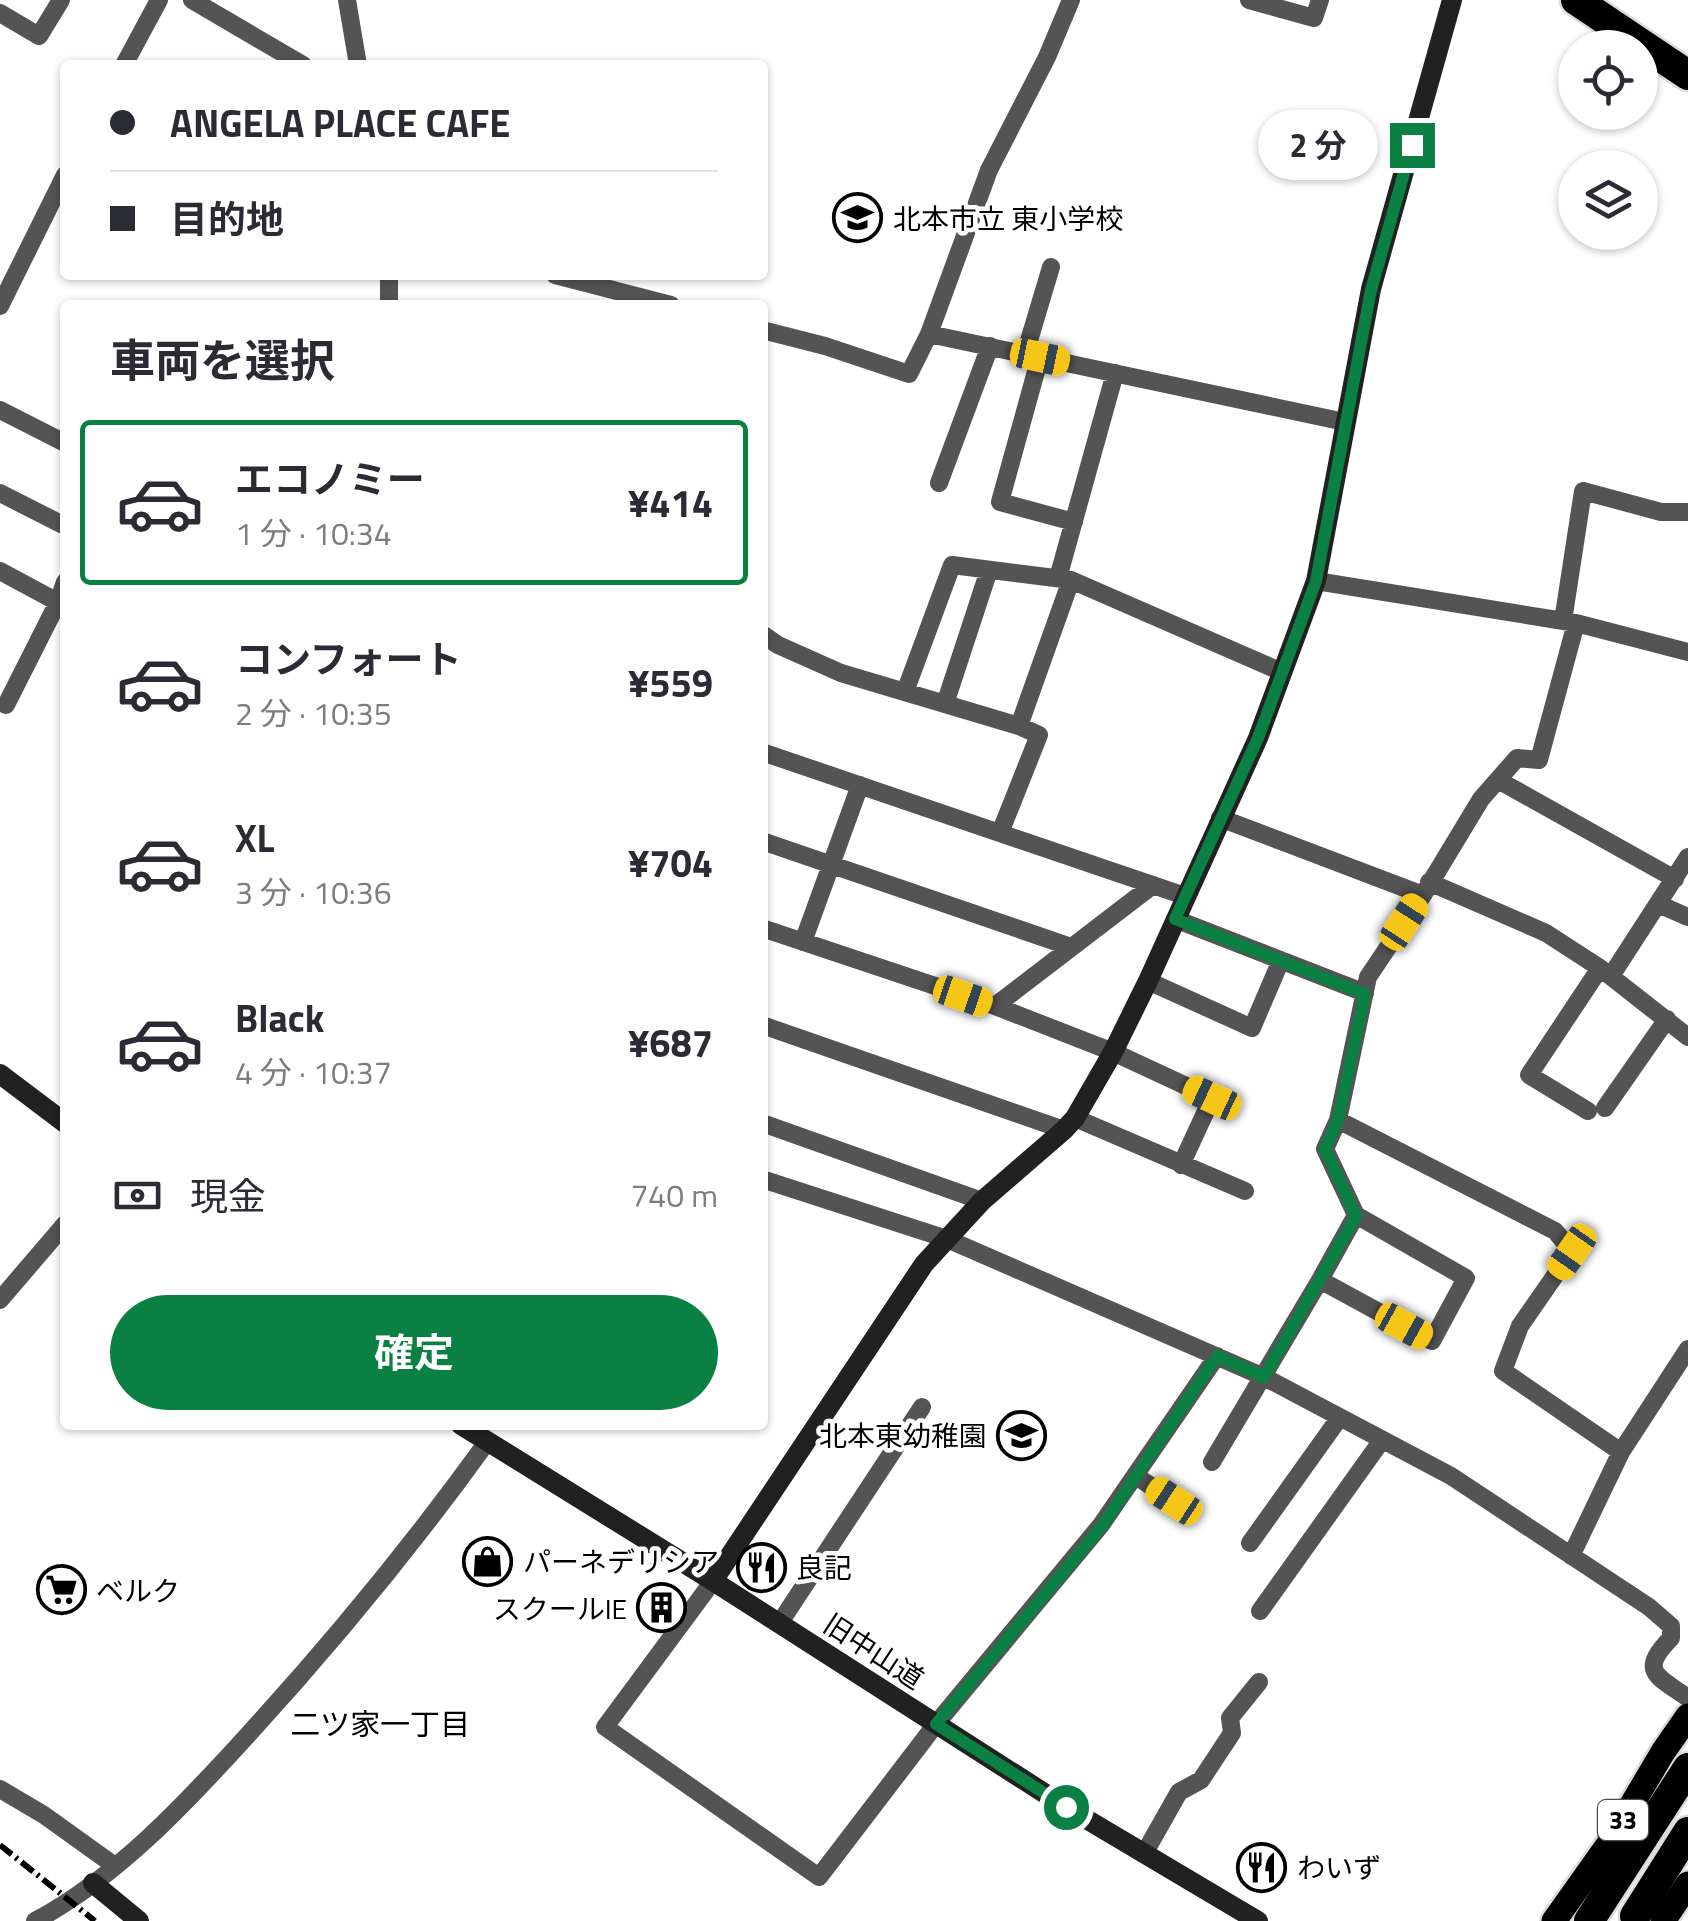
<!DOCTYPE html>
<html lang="ja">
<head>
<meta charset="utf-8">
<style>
	:root { --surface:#fff; --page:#f2f2f3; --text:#2b2b33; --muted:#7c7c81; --line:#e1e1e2; --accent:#0b8043 }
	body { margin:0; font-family:"Titillium Web","Noto Sans JP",sans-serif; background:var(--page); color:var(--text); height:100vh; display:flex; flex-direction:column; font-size:38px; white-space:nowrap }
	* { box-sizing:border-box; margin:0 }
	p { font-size:32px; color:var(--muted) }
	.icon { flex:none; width:55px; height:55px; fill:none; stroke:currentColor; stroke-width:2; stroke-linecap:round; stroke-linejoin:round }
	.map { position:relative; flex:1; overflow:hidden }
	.details { position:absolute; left:60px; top:300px; width:708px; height:1130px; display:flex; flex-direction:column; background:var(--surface); border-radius:10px; box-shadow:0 2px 8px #0004 }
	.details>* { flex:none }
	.top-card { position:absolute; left:60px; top:60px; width:708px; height:220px; border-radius:10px; box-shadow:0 2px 8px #0004; display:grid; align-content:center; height:220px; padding:0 50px; background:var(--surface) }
	.tools { position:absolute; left:1558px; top:30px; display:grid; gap:20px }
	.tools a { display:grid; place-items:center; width:100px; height:100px; border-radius:50%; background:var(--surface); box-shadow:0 2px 8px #0004; font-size:50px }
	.end { position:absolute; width:45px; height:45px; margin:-22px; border:12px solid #0b8043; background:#fff; box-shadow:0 0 0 5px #fff }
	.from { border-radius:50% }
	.bubble { position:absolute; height:70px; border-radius:35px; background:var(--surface); box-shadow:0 2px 8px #0004; font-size:32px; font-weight:700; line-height:70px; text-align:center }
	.car { position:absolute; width:30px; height:60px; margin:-30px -15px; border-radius:12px; box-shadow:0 0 8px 2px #0007; background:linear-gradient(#f5c518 24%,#345 0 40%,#f5c518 0 76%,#345 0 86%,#f5c518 0) }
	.top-card b { display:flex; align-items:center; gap:35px; height:95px; font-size:38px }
	.top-card b+b { border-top:2px solid var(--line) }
	.top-card i { width:25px; height:25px; background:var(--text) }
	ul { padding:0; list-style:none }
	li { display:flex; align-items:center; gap:30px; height:165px; margin:0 20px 15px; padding:0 30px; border:5px solid transparent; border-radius:10px }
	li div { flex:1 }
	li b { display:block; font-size:38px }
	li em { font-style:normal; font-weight:700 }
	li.active { border-color:var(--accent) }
	li>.icon { width:90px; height:90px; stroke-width:1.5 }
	h2 { padding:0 50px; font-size:45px; line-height:120px }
	.pay { display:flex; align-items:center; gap:25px; height:110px; padding:0 50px; font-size:38px }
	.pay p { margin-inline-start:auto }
	.button { display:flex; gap:20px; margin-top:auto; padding:20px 50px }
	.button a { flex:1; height:115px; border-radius:60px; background:var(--accent); color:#fff; font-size:40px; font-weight:700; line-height:115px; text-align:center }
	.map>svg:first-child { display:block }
</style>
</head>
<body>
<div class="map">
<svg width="1688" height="1921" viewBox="0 0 1688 1921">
	<rect width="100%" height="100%" fill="#fff"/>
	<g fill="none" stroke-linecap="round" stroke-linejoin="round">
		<defs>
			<path id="primary" d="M1554,1921L1608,1845L1663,1752L1688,1716
				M1663,1921L1688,1884"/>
			<path id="highway" d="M1576,0L1688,75
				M1635,1916L1688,1832
				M1589,1921L1688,1768"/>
		</defs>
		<use href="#primary" stroke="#dbdbdb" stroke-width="30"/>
		<use href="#highway" stroke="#dbdbdb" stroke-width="35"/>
		<path stroke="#545454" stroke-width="18" d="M192,0L303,65
			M347,0L358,65
			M1249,0L1314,18L1320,0
			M0,13L39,36L61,0
			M124,65L159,0
			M555,275L671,305
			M389,305V275
			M0,306L65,175
			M762,330L825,346L909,374L929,334L989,170L1047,57L1071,0
			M929,334L1345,422
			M1025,354L1051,267
			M1040,357L1000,502L1074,522
			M0,410L65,443
			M939,483L990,346
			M0,493L65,526
			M0,571L65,606
			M1058,578L1115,373
			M1316,581L1576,623L1688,652
			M1563,621L1583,491L1661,512H1688
			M762,634L778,645L841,673L1019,726L1039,735L1000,833
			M905,692L952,565L1071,580L1282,672
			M945,704L989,570
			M6,705L58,602L65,582
			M1019,726L1071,580
			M762,752L1185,896
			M1498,780L1675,879
			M1220,818L1423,895
			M762,841L1071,947
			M1429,882L1546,933L1600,968L1688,1037
			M1658,904L1688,917
			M1175,919L1365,993
			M762,928L995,1006L1153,885
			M803,942L860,785
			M1611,976L1688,857
			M1148,981L1252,1028L1281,960
			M995,1006L1113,1052L1212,1098L1181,1165
			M762,1025L1064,1130
			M1605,1108L1667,1019
			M1588,1111L1529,1075L1600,968
			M1075,1118L1245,1191
			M1338,1120L1555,1231L1572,1251L1520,1326L1503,1371L1621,1452
			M762,1123L982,1201
			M762,1179L947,1239L1264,1377L1451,1476L1649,1607L1671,1626V1638C1638,1672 1657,1676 1688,1698
			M1356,1215L1320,1280L1432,1341L1466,1278L1356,1215L1325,1149L1338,1120L1368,977L1423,895L1481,799L1517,758L1539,760L1576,623
			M0,1300L65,1224
			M1212,1462L1320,1280
			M1136,1476L1173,1501
			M1250,1543L1340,1417
			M1571,1556L1621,1452L1688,1349
			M713,1581L605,1727L819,1877L936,1724L1101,1525L1217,1356
			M1260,1611L1382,1440
			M779,1624L922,1407
			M0,1789L44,1815L115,1866
			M1144,1854L1179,1792L1201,1780L1232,1733L1230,1718L1259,1682
			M35,1921C117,1877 184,1805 246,1737C332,1643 412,1546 487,1442"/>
		<path stroke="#212121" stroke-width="20" d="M0,1074L65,1123
			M461,1425L713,1581L1066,1807L1258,1921
			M713,1581L924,1264L982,1201L1064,1130L1075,1118L1113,1052L1148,981L1258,738L1316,581L1371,289L1452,0
			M93,1883L139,1921"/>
		<use href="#primary" stroke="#000" stroke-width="25"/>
		<use href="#highway" stroke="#000" stroke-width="30"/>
		<path stroke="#000" stroke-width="6" stroke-dasharray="15 5 2.5 5" stroke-linecap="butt" d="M0,1845L95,1921"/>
	</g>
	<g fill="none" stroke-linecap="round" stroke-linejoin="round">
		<path stroke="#0b8043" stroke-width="12" d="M1066,1807L936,1724L1102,1526L1217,1356L1264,1377L1356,1216L1325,1149L1338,1120L1365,994L1175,919L1258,738L1316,581L1371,290L1412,145"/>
	</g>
	<defs>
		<symbol id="school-ring" viewBox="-11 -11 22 22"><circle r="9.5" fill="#fff" stroke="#000" stroke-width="1.5"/><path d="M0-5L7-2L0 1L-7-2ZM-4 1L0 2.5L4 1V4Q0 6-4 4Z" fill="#000"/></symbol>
		<symbol id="shop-ring" viewBox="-11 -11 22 22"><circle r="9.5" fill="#fff" stroke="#000" stroke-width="1.5"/><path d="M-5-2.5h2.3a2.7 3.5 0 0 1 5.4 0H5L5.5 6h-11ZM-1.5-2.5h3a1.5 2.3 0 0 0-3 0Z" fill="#000"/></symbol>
		<symbol id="restaurant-ring" viewBox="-11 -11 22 22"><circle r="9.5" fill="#fff" stroke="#000" stroke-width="1.5"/><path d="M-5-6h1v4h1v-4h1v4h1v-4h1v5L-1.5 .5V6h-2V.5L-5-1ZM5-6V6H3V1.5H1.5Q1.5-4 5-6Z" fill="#000"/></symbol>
		<symbol id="supermarket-ring" viewBox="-11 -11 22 22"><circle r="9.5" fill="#fff" stroke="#000" stroke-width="1.5"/><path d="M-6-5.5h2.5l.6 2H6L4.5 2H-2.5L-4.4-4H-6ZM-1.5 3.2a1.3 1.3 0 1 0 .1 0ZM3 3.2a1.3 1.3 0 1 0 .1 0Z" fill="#000"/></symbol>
		<symbol id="building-ring" viewBox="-11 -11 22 22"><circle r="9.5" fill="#fff" stroke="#000" stroke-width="1.5"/><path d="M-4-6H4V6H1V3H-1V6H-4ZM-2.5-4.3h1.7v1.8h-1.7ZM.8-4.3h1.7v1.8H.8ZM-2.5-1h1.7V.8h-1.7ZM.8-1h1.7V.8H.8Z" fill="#000"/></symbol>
	</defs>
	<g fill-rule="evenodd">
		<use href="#school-ring" x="830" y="190" width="55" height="55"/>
		<use href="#school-ring" x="994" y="1408" width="55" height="55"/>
		<use href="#shop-ring" x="460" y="1534" width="55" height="55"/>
		<use href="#restaurant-ring" x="734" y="1540" width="55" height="55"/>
		<use href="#supermarket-ring" x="34" y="1562" width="55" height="55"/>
		<use href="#building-ring" x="634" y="1580" width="55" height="55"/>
		<use href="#restaurant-ring" x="1234" y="1840" width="55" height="55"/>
	</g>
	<g text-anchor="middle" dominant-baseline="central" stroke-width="9" stroke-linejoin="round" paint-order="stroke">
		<rect fill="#fff" stroke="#4c4c4c" stroke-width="2.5" x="1598" y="1800" width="50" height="40" rx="8"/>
		<g font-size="25" font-weight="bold" fill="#000">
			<text x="1623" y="1820">33</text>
		</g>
		<g font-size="28" fill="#000" stroke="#fff" text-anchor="start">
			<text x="893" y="218">北本市立 東小学校</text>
			<text x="987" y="1435" text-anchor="end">北本東幼稚園</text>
			<text x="523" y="1561">パーネデリシア</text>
			<text x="796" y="1567">良記</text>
			<text x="96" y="1590">ベルク</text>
			<text x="627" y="1608" text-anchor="end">スクールIE</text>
			<text x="1297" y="1867">わいず</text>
		</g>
		<g font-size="28" fill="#000" stroke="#fff">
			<text transform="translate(874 1651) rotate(33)">旧中山道</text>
		</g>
		<g font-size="30" fill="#000" stroke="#fff">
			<text x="380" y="1724">二ツ家一丁目</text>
		</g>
	</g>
</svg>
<div class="tools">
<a><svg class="icon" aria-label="locate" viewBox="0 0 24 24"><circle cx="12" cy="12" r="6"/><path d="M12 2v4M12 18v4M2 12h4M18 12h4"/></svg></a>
<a><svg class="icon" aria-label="layers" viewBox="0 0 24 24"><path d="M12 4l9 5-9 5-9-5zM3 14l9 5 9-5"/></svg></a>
</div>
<i class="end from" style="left:1066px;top:1807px"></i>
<i class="end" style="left:1412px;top:145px"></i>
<div class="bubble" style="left:1258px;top:110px;width:120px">2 分</div>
<i class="car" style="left:1040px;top:357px;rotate:102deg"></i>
<i class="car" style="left:1404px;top:922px;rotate:33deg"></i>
<i class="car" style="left:963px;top:996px;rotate:109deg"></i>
<i class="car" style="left:1212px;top:1098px;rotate:295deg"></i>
<i class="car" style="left:1572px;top:1252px;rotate:215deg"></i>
<i class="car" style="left:1404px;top:1326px;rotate:119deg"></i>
<i class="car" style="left:1174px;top:1501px;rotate:303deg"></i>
<div class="top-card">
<b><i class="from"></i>ANGELA PLACE CAFE</b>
<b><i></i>目的地</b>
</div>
<section class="details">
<h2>車両を選択</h2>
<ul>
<li class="active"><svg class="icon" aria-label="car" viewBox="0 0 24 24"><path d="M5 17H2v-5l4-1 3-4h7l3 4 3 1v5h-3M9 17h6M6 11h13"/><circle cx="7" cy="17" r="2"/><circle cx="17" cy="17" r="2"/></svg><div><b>エコノミー</b><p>1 分 · 10:34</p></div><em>¥414</em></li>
<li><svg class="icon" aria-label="car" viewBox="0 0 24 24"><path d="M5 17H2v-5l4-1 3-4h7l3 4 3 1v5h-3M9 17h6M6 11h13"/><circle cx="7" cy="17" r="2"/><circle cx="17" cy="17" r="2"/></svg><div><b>コンフォート</b><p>2 分 · 10:35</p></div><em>¥559</em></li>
<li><svg class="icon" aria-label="car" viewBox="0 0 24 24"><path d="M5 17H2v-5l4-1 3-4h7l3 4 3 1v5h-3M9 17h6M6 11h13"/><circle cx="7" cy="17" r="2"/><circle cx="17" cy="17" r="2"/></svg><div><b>XL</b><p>3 分 · 10:36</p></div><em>¥704</em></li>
<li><svg class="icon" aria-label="car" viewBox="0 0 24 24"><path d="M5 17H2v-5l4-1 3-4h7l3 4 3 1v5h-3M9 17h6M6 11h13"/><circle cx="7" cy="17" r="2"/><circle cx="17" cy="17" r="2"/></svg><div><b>Black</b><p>4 分 · 10:37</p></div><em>¥687</em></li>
</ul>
<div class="pay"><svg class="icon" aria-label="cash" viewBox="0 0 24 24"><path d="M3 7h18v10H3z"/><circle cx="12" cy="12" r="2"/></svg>現金<p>740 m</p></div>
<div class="button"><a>確定</a></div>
</section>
</div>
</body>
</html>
